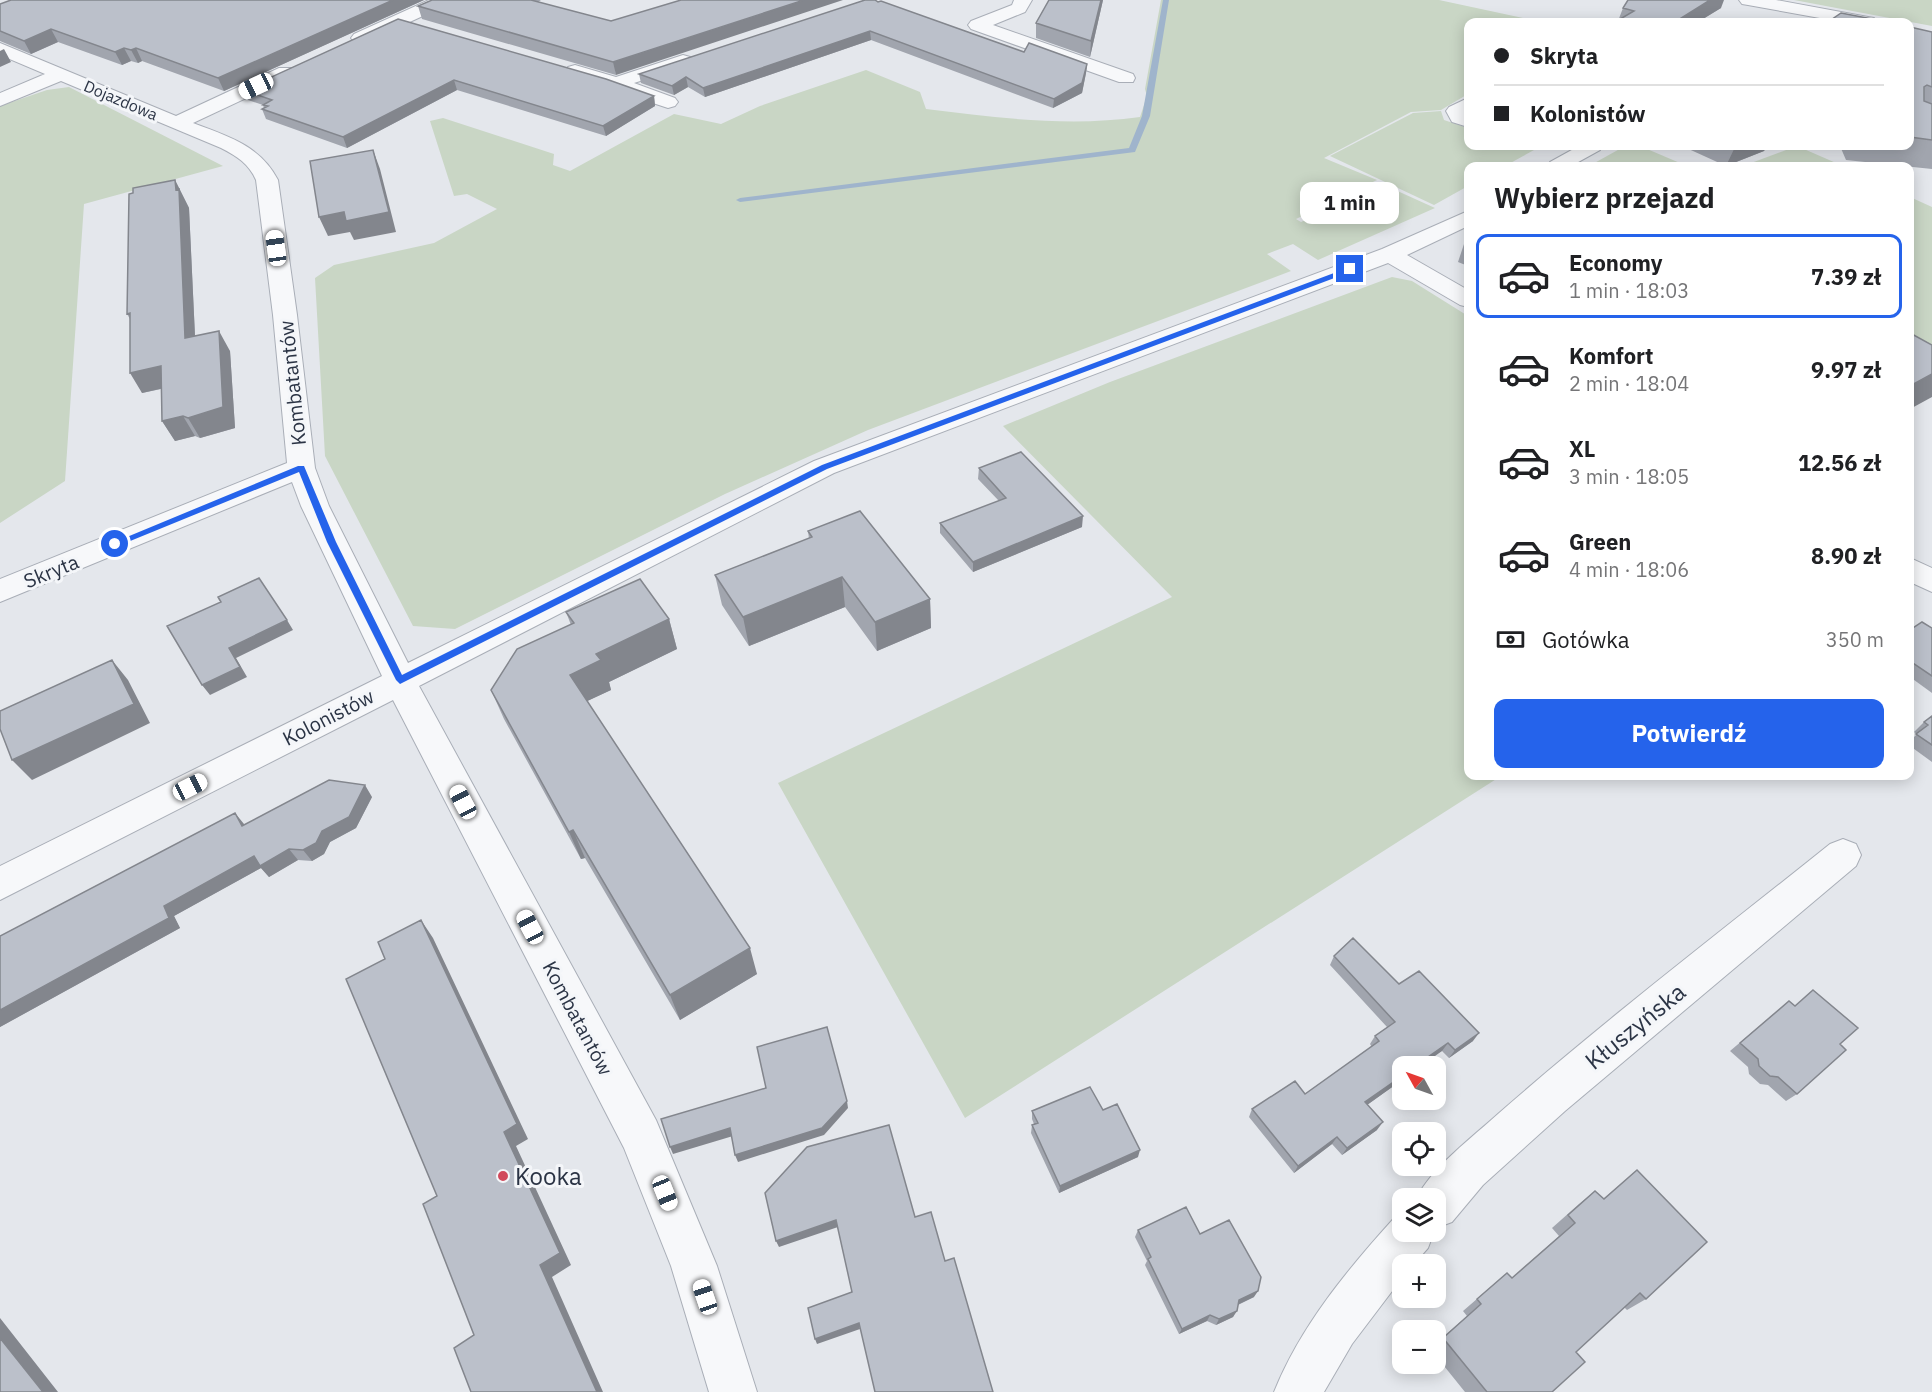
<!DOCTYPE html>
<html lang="pl">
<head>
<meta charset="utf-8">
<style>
	:root { --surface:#fff; --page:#f2f2f2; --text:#202124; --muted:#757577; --line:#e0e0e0; --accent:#2563eb }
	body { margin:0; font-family:"IBM Plex Sans",sans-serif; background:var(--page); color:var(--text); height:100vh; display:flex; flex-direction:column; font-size:22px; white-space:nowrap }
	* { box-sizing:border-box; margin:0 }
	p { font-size:20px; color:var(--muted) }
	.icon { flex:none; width:33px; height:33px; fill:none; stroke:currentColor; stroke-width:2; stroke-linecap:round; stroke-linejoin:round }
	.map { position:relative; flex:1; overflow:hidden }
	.panel { position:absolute; left:1464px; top:162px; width:450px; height:618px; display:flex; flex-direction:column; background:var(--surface); border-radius:12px; box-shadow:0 3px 15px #0003 }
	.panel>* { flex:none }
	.banner { position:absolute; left:1464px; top:18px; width:450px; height:132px; border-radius:12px; box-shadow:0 3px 15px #0003; display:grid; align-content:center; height:132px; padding:0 30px; background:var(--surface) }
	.needle { width:39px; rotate:310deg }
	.controls { position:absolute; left:1392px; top:1056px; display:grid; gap:12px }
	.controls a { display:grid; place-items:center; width:54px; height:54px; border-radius:12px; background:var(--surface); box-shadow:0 3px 15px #0003; font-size:30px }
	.end { position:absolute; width:27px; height:27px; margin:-14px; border:8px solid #2563eb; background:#fff; box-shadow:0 0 0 3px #fff }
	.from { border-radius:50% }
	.bubble { position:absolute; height:42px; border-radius:12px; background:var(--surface); box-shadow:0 3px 15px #0003; font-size:20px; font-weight:800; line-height:42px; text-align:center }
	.car { position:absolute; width:18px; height:36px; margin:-18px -9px; border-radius:8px; box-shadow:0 0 4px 2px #0007; background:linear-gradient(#fff 24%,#345 0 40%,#fff 0 76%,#345 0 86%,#fff 0) }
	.banner b { display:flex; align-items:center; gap:21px; height:57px; font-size:22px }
	.banner b+b { border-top:2px solid var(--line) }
	.banner i { width:15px; height:15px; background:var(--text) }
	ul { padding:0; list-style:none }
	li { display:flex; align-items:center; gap:18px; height:84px; margin:0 12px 9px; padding:0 18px; border:3px solid transparent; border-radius:12px }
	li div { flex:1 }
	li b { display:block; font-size:22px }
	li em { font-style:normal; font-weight:800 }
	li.on { border-color:var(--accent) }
	li>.icon { width:54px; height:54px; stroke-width:1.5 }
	h2 { padding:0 30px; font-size:27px; line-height:72px }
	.pay { display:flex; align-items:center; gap:15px; height:66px; padding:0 30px; font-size:22px }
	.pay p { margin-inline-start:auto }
	.button { display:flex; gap:12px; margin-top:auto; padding:12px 30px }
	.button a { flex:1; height:69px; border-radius:12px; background:var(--accent); color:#fff; font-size:24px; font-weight:800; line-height:69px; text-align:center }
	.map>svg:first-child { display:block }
</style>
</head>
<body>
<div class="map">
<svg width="1932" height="1392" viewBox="0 0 1932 1392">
	<rect width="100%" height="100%" fill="#e4e7ec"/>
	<path fill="#c9d6c5" d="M1161,0H1439L1523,18L1535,22H1468V94L1441,110L1411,112L1324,158L1377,180L1296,219L1301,222L1382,184L1435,208L1318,260L1293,244L1267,254L1291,271L868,430L725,494L455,629L413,626L325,456L315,278L334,265L434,243L497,209L467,194L454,196L430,121L443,118L554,154L553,165L570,171L674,114L721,124L760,106L866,70L920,92L926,109C997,118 1070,127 1140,117L1147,96L1145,89Z
		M1794,0H1932V26Z
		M69,87L223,166L84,204L65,481L0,523V106L47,90Z
		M1441,111L1444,120L1468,128V146H1519L1534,150L1505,166H1468V186L1434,205L1330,156L1413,113Z
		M1625,146H1640L1687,166H1589Z
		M1797,146L1843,166H1743Z
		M1910,197L1932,207V390L1910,377Z
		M1392,277L1412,281L1468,316V776H1501L965,1118L778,783L1172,597L1003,426L1110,382Z"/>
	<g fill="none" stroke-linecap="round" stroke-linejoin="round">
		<path fill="#9fb4cc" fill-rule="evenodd" d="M1163,0H1169L1150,116L1135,152L740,202L736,200L740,198L1129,148L1142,116Z"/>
		<defs>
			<path id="minor" d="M429,0H452L449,4L366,42H354L351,38L354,34Z
				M1014,0H1032L1025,12L993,25L1133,74L1135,78L1133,82H1119L971,29L968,25L971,21L1012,5Z
				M1739,0H1776L1868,17L1874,18L1877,22H1842L1748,5L1742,4Z
				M0,43L176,116L279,68H293L295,72L293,76L193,123C227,136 260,145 278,180L297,315L315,468L329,506L408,663L814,461L1382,249L1468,211V226L1407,255L1468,290V307L1460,305L1388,263L834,473L419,686L656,1120L717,1266L757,1392H709L671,1266L624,1148L393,700L0,900V866L382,676L301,506L292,482L0,602V579L287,463L273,315L256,180C249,164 237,156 221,148L61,81L0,106V93L45,74L0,55Z
				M683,55L690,57L692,61L690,65L634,83L675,98L678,102L675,106L668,108L568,75L566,71L568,67L575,65L616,77Z
				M1468,98V127L1452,122L1446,111L1449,107Z
				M1579,146H1603L1600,150L1571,166H1547L1550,162Z
				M1910,558L1932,568V592L1910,582Z
				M1843,839L1856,844L1861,855L1856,866L1565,1111L1483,1185L1452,1222L1436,1228V1198H1417C1429,1170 1475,1135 1498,1114C1605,1020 1719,933 1830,844Z
				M1402,1213V1232H1434L1428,1248L1414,1264H1402V1278L1352,1344L1324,1392H1274C1301,1325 1348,1269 1396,1216Z"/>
		</defs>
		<use href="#minor" stroke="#a9aeb7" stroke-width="2"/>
		<use href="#minor" fill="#f7f8fa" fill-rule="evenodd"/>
	</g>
	<path fill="#a1a5ae" d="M424,0L224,91L142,61L138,63L131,61L122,65L58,42L31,54L0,41V4Z
		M432,0H541L538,2L611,21L616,75L422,19L418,6Z
		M1049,0H1103L1090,57L1036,38V23Z
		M878,2L1024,52L1087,64L1086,73L1082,93L1053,108L871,40L705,97L688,87L674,95L641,83L639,74Z
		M1623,8H1721L1698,22H1615L1618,21Z
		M398,19L654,96L655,106L606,136L457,90L347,148L266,119L262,109L264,108L263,105L248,100L243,90Z
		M1910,27L1932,32V169L1846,160L1840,146H1910Z
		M1682,146H1767L1764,151L1726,166Z
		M175,180L189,208L195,336L230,351L235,428L200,438L195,436L175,441L162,421L161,389L142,393L130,319L127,314L133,193Z
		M1468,232V266L1458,262Z
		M979,468L1082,527L973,572L940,533V523L999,501L978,479Z
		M808,531L930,599L931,628L877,651L845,607L749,646L722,605L715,575L809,539Z
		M566,612L669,619L677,649L609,682L611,690L587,701L757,974L680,1020L585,858L581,859L504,719L491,690L571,625Z
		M1932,628V693L1910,677V630Z
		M1932,716V762L1910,746V741L1917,734L1914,732L1924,722Z
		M372,797L356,828L330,842L324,854L312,861L298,860L269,877L261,868L174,916L180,928L0,1027V935L1,936L244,825Z
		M1334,956L1399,984L1473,1041L1449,1058L1442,1051L1402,1066V1080L1367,1105L1377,1130L1342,1155L1332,1144L1294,1173L1249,1117L1252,1109L1305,1094L1372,1047L1370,1044L1375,1036L1387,1027L1330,965Z
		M1789,1001L1840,1044L1797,1094L1786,1101L1768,1085L1760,1084L1749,1074L1748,1067L1730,1051Z
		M1103,1110L1138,1157L1059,1193L1031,1133L1032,1125L1034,1124L1032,1119V1111Z
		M1637,1170L1646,1299L1627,1310L1624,1307L1576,1352L1552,1392H1465L1436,1356V1343L1467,1316L1463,1311L1507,1273L1512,1278L1559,1236L1552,1228L1579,1204L1595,1191L1603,1199Z
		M1138,1230L1200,1234L1254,1297L1238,1305L1233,1317L1216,1325L1207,1321L1179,1334L1145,1265L1147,1261L1135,1237Z"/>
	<path fill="#83868d" d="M393,0H424L224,91L218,78Z
		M804,0H843L616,75L613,62Z
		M1101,0H1103L1090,57L1091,41Z
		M1710,0H1724L1721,8L1698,22H1675Z
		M51,29L58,42L31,54L24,41Z
		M870,31L871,40L705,97L703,88Z
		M124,48L131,61L122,65L115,52Z
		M136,48L142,61L138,63L131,50Z
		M4,49L11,62L0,67V51Z
		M1087,64L1086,73L1082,93L1053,108L1054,99Z
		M686,77L688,87L674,95L672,86Z
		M454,80L457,90L347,148L343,137Z
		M654,96L655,106L606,136L603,126Z
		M1740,146H1767L1764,151L1726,166L1735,147Z
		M373,150L380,169L396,232L354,240L350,232L328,236L319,217Z
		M175,180L189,208L196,358L185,338Z
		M219,331L230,351L235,428L200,438L188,418Z
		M161,366L173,386L142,393L130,373Z
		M1932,374V397L1910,409V386Z
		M183,416L195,436L175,441L162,421Z
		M1083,516L1082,527L973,572V562Z
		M842,577L845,607L749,646L743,617Z
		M930,599L931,628L877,651L875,622Z
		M669,619L677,649L609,682L611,690L581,704L570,675L596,654Z
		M287,620L293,630L236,658L247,677L210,695L202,685L229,648Z
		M112,660L128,680L150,723L32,780L12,760Z
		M365,785L372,797L356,828L330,842L324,854L312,861L303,850Z
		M235,813L244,824L251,837L242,826Z
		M573,830L585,858L581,859L569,832Z
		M289,849L298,860L269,877L261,868L174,916L180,928L0,1027V1010L164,906L254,856Z
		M421,920L433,938L528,1139L516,1146L571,1265L552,1277L603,1392H597L540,1265L504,1132Z
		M750,948L757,974L680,1020L670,995Z
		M1479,1033L1473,1041L1449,1058L1455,1050Z
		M1448,1043L1442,1051L1421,1066H1415Z
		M1402,1076V1080L1360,1110L1365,1102Z
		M847,1101L848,1108L824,1135L738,1162L735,1155Z
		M1383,1122L1377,1130L1342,1155L1347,1148Z
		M730,1128L733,1136L673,1154L670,1147Z
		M1337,1137L1332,1144L1294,1173L1298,1166Z
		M1140,1150L1138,1157L1059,1193L1060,1186Z
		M836,1220L838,1227L779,1247L776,1241Z
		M1258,1291L1254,1297L1235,1306L1239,1300Z
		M1237,1311L1233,1317L1216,1325L1219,1319Z
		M1210,1315L1207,1321L1179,1334L1182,1329Z
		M0,1318L58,1392H43L0,1338Z
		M859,1323L860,1329L817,1344L815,1339Z"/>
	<path fill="#bbc0ca" stroke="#83868d" stroke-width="1.5" d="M11,0H393L218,78L136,48L131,50L124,48L115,52L51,29L24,41L0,31V4Z
		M432,0H531L611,21L681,0H804L613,62L418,6Z
		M865,0H875L878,2L881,1L1024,52L1029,43L1087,64L1082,83L1054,99L870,31L703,88L686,77L672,86L639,74Z
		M1049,0H1101L1091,41L1036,23Z
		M1628,0H1710L1675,22H1615L1634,11L1623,8Z
		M1841,13L1888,22H1828Z
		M398,19L606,79L654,96L603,126L454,80L343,137L262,109L268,106L263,105L272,100L243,90Z
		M1910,27L1932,32V87L1927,85L1924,87V101L1932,104V140L1910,137Z
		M373,150L389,212L346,221L344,212L319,217L310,161Z
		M175,180L176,190L179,189L185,338L219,331L223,407L188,418L183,416L162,421L161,366L130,373V313L127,314L129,194L133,193V188Z
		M1910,333L1932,345V374L1910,386Z
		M1021,452L1083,516L973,562L940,523L1006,498L979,468Z
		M860,511L930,599L875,622L842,577L743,617L715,575L812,537L808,531Z
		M259,578L287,620L229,648L240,667L202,685L167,626L221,602L218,597Z
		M640,579L669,619L596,654L601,660L570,675L750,948L670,995L573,830L569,832L491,690L517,649L574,623L566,612Z
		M1922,622L1932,628V676L1910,661V630Z
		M112,660L134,704L12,760L0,729V711Z
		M1932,716V745L1916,734L1928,725L1924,722Z
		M329,780L365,785L349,817L322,831L316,843L303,850L289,849L260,866L254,856L164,906L169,918L0,1010V936L235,813L242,826Z
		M421,920L517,1124L504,1132L560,1253L540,1265L597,1392H471L454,1348L474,1335L423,1204L437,1196L346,979L385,959L378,942Z
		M1353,938L1399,984L1419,971L1479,1033L1455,1050L1448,1043L1415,1066H1402V1076L1365,1102L1383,1122L1347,1148L1337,1137L1298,1166L1252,1109L1295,1081L1305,1094L1379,1041L1375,1036L1395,1022L1334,956Z
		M1813,990L1858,1028L1840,1044L1846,1050L1797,1094L1778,1077L1770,1076L1759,1066L1758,1059L1740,1043L1789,1001L1795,1006Z
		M827,1027L847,1101L822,1128L735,1155L730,1128L670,1147L661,1119L766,1088L757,1047Z
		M1090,1087L1103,1110L1117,1104L1140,1150L1060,1186L1032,1125L1038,1123L1032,1111Z
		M889,1125L915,1217L931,1212L945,1261L954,1258L993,1392H875L859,1323L815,1339L808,1308L852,1292L836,1220L776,1241L765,1193L807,1147Z
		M1637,1170L1707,1242L1646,1299L1640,1293L1576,1352L1585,1362L1552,1392H1487L1443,1338L1481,1304L1477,1299L1507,1273L1512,1278L1575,1223L1568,1215L1595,1191L1604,1199Z
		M1186,1207L1200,1234L1229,1220L1261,1277L1258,1291L1239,1300L1237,1311L1219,1319L1210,1315L1182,1329L1148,1259L1151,1257L1138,1230Z
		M0,1338L43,1392H0Z"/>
	<path fill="#2563eb" d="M1350,267L1353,271L827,469L400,684L396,680L327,542L299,472L118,546L110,544L298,466H304L336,542L402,675L822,465Z"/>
	<circle fill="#d1495b" stroke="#f4f6f9" stroke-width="2" cx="503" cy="1176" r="6"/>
	<g text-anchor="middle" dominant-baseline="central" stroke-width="6" stroke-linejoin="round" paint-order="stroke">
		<g font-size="16" fill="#2b3445" stroke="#f4f6f9">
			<text transform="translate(121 100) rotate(23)">Dojazdowa</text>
		</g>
		<g font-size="20" fill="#2b3445" stroke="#f4f6f9">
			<text transform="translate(292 383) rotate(-96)">Kombatantów</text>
			<text transform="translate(51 571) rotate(-22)">Skryta</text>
			<text transform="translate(328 717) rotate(-27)">Kolonistów</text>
			<text transform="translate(578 1018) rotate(62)">Kombatantów</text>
		</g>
		<g font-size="24" fill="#2b3445" stroke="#f4f6f9">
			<text transform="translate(1635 1026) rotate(-39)">Kłuszyńska</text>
		</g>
		<g font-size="24" fill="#2b3445" stroke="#f4f6f9" text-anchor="start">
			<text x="515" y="1176">Kooka</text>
		</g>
	</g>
</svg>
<div class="controls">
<a><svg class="needle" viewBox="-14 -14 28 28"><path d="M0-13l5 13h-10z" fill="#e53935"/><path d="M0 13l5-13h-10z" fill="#757577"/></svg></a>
<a><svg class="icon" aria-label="locate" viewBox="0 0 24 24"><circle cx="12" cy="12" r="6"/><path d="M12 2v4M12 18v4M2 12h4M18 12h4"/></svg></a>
<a><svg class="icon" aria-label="layers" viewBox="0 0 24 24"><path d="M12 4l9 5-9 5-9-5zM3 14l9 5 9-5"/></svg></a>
<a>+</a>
<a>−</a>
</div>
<i class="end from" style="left:115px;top:544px"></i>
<i class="end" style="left:1350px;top:269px"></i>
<div class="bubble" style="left:1300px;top:182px;width:99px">1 min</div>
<i class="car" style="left:256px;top:86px;rotate:245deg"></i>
<i class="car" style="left:276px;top:248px;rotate:352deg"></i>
<i class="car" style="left:190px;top:787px;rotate:63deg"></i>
<i class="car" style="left:463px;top:802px;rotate:332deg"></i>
<i class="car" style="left:530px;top:927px;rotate:332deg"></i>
<i class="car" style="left:665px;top:1193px;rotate:158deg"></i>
<i class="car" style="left:705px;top:1297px;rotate:341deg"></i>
<div class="banner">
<b><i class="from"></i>Skryta</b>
<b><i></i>Kolonistów</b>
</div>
<section class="panel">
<h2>Wybierz przejazd</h2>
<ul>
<li class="on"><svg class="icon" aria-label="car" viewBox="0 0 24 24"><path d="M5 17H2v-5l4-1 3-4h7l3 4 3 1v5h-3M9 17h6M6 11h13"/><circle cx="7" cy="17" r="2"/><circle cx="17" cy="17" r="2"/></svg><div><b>Economy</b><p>1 min · 18:03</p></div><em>7.39 zł</em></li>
<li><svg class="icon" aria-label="car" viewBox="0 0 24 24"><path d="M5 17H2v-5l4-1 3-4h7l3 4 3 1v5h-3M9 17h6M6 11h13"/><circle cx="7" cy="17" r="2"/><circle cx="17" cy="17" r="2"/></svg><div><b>Komfort</b><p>2 min · 18:04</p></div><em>9.97 zł</em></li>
<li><svg class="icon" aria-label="car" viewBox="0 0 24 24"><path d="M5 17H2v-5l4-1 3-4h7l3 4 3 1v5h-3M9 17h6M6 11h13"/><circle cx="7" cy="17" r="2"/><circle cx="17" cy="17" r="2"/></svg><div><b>XL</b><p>3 min · 18:05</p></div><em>12.56 zł</em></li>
<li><svg class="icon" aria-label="car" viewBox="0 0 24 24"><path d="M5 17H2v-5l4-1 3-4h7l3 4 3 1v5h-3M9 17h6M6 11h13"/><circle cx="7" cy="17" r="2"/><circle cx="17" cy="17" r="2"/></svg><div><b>Green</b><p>4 min · 18:06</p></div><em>8.90 zł</em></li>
</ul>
<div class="pay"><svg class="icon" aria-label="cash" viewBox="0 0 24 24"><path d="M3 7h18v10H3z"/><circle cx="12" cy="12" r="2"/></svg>Gotówka<p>350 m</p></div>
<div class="button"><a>Potwierdź</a></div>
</section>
</div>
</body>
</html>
